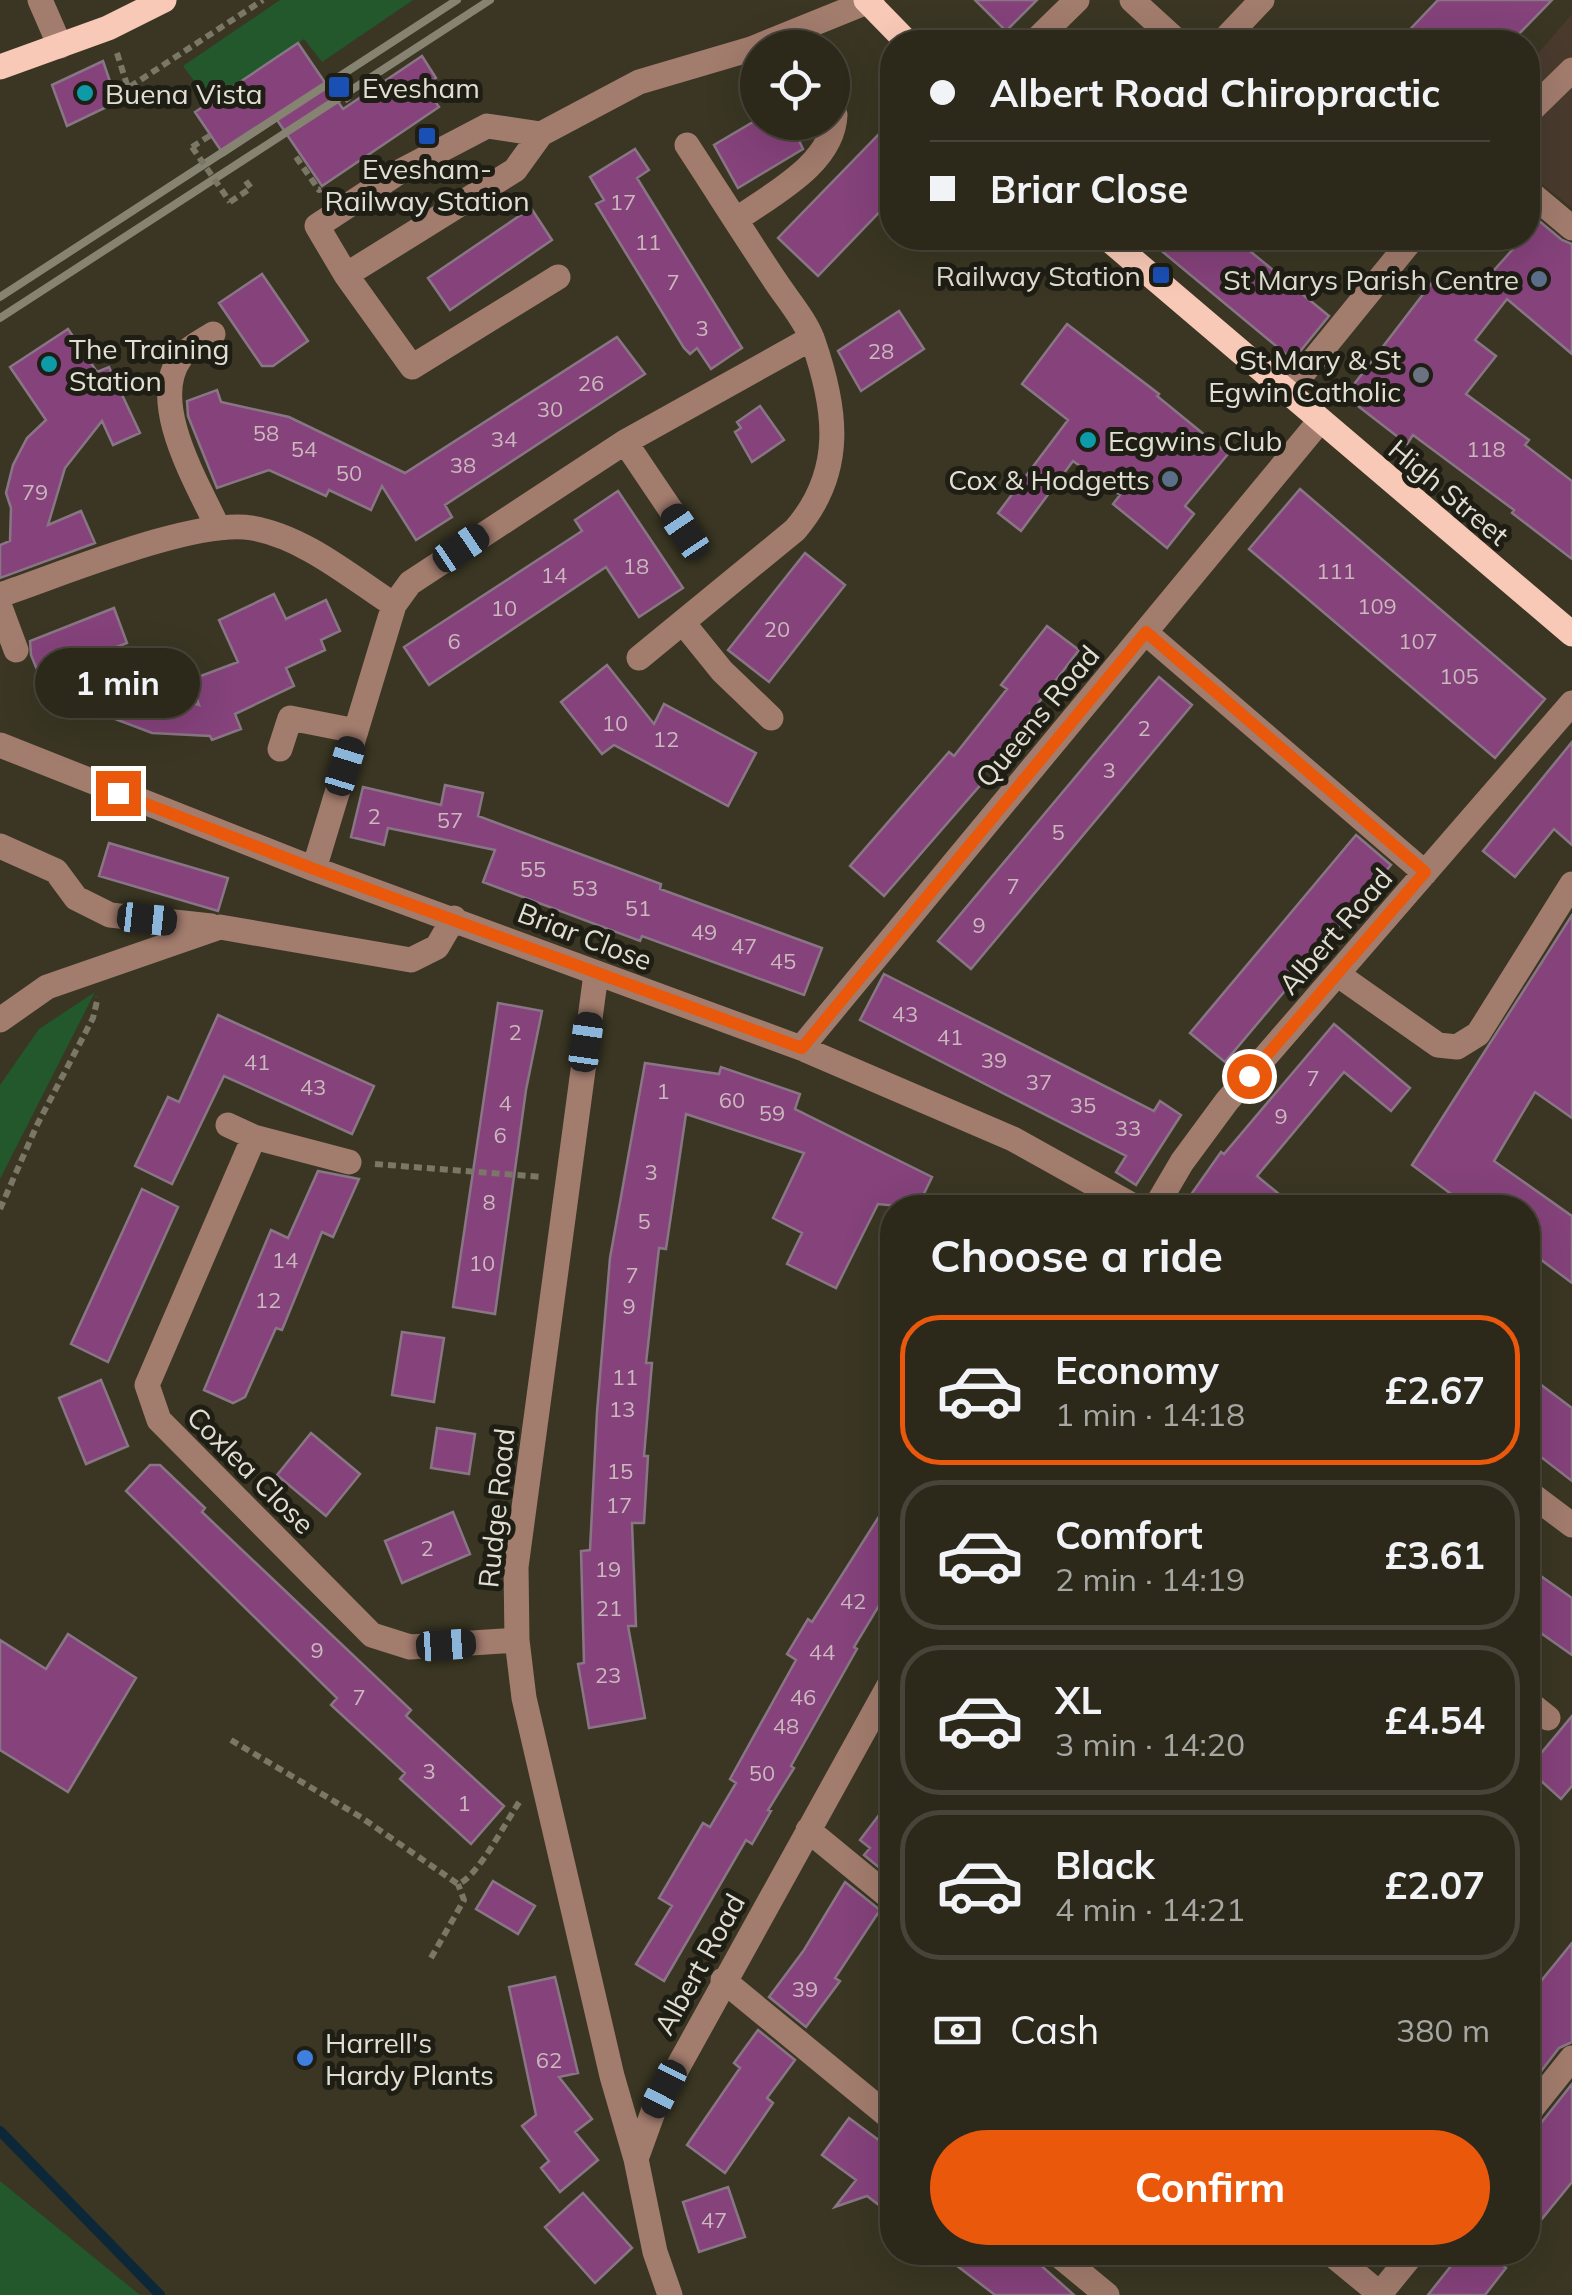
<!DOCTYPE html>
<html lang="en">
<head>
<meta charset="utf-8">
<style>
	:root { --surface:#2c281a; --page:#343023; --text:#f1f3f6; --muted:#a6a6a2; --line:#484439; --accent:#ea580c }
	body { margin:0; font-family:Mulish,sans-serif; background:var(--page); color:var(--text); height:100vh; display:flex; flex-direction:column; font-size:38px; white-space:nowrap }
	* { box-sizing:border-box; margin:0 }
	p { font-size:32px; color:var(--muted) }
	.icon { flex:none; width:55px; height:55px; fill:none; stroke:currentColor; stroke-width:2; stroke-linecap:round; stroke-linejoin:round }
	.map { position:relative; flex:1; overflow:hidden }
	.sheet { position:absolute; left:880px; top:1195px; width:660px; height:1070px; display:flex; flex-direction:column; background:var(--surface); border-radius:40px; box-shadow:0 10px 40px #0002,0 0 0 2px var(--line) }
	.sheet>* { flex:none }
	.guide { position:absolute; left:880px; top:30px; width:660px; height:220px; border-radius:40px; box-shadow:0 10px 40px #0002,0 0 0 2px var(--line); display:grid; align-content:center; height:220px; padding:0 50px; background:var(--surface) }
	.buttons { position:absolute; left:740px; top:30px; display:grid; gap:20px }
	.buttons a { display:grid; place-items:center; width:110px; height:110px; border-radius:50%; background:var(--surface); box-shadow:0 10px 40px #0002,0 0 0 2px var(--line); font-size:50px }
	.end { position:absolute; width:45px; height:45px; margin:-22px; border:12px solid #ea580c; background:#fff; box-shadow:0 0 0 5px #fff }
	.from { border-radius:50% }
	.bubble { position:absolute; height:70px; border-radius:35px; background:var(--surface); box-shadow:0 10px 40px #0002,0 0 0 2px var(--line); font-size:32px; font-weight:700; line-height:70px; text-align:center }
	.car { position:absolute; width:30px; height:60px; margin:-30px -15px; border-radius:12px; box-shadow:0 0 8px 2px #0007; background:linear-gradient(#222 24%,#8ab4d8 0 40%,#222 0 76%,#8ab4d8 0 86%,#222 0) }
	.guide b { display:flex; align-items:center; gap:35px; height:95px; font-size:38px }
	.guide b+b { border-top:2px solid var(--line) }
	.guide i { width:25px; height:25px; background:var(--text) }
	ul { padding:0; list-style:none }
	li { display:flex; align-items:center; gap:30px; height:150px; margin:0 20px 15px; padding:0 30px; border:5px solid var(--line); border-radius:40px }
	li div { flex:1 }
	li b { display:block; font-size:38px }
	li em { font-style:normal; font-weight:700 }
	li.on { border-color:var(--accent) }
	li>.icon { width:90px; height:90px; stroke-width:1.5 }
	h2 { padding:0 50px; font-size:45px; line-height:120px }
	.pay { display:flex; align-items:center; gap:25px; height:110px; padding:0 50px; font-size:38px }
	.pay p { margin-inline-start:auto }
	.button { display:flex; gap:20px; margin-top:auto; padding:20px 50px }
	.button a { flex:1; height:115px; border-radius:60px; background:var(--accent); color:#fff; font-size:40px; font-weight:700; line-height:115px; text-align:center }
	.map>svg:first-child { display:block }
</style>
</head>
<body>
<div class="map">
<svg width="1572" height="2295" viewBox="0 0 1572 2295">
	<rect width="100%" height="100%" fill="#3a3623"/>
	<path fill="#4a3a2e" d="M1572,14V208L1528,173V65Z"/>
	<path fill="#22582c" d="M280,0H413L322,62L304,39L210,102L183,66Z
		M95,992L0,1179V1085L39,1029Z
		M0,2181L140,2295H0Z"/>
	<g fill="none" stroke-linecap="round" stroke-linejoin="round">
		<path stroke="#0b2738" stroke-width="10" d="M0,2131L160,2295"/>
	</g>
	<path fill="#85427b" stroke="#897685" stroke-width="2.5" d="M975,0H1037L1006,31Z
		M1438,0H1552L1511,42H1398Z
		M298,43L343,109L422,56L436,78L424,86L439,107L322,186L277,120L224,155L195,112Z
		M103,61L117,102L67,126L52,85Z
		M753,122H790L803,149L738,188L714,145Z
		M879,134L892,147V199L818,276L778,238Z
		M635,149L649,170L637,178L742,348L711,369L697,348L690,354L684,348L596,204L604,200L590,177Z
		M531,208L552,240L450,310L428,278Z
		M1538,220L1562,240L1572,244V354L1507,299L1475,340L1496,356L1466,394L1529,440L1525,445L1572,481V559L1512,513L1514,510L1413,435L1407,444L1345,396L1434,280L1451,293L1462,278L1477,289L1523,238H1528Z
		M1146,238H1234L1329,316L1293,360Z
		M262,274L308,341L273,366H262L219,303Z
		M899,311L924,349L861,391L838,351Z
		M1067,324L1159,394L1157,396L1228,454L1185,506L1194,514L1167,548L1113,504L1120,495L1073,461L1021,531L998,513L1068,420L1022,384Z
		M68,329L97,372L109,367L140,433L113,445L102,421L65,468L48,525L81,511L95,543L0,578V545L10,541L11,508L6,493L13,465L27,438L46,420L10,367Z
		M617,337L645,374L445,505L452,517L416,540L382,486L371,510L329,490L326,496L269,470L217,488L188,416L187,401L217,390L221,402L289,417L405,473Z
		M760,406L784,440L752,462L735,432L741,428L737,422Z
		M1300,489L1545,699L1495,758L1249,549Z
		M618,491L683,588L639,617L606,567L429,685L404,647L582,531L575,520Z
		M805,553L845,585L769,682L728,650Z
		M274,594L286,619L326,600L340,631L321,640L325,650L286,668L294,686L235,714L241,729L212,740L210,736L152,733L110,717L88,705L81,693L55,671L40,677L31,655L30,641L114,608L127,643L93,656L140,689L199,705L190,680L238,662L219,620Z
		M1047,626L1079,650L980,779L983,782L884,896L850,866L949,752L954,756L1007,689L1001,685Z
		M607,665L654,724L664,704L756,753L728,806L614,745L602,754L561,702Z
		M1159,677L1192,705L971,969L938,941Z
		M1572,742V845L1554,829L1515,877L1483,851Z
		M445,785L483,793L478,816L661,884L660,889L822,948L804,995L642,936L640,941L483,882L495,850L388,828L384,845L351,837L363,787L441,805Z
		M1356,835L1391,865L1225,1062L1190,1033Z
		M109,843L228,878L218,911L99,876Z
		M1572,915V1118L1535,1092L1494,1161L1572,1216V1283L1528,1250V1208H1470L1412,1165Z
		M884,974L1154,1111L1160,1101L1181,1115L1136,1185L1116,1172L1126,1156L860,1020Z
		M498,1003L542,1011L526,1090L495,1314L453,1307Z
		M218,1015L374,1086L352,1134L224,1076L172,1184L135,1166L168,1097L179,1102Z
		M1334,1024L1410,1088L1391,1111L1344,1072L1257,1176L1296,1208H1206L1190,1196L1221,1152L1224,1154Z
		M645,1063L719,1074L721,1067L800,1094L795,1109L932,1177L917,1208L878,1204L836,1288L787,1264L802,1233L773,1218L804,1153L686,1114L666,1249L659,1248L646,1363H652L644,1456H648L644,1523H632L636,1626H628L645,1718L589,1728L578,1664L584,1663L581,1551L590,1550L597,1412L610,1258Z
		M318,1171L359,1179L333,1237L322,1232L282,1330L276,1328L245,1397L233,1403L204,1390L271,1230L288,1238Z
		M142,1189L178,1207L108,1362L71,1344Z
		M402,1332L444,1338L434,1402L392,1395Z
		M1528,1375L1572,1408V1481L1528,1447Z
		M101,1380L128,1446L86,1464L59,1398Z
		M437,1428L475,1434L469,1474L431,1468Z
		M311,1433L360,1474L326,1516L277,1475Z
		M150,1465H160L205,1508L202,1512L411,1710L406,1716L504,1806L471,1844L400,1779L405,1773L331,1705L337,1698L126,1491Z
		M892,1496V1584L854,1647L857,1649L791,1766L794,1768L768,1810L771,1811L752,1844L746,1840L664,1981L636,1964L672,1906L659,1898L703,1823L710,1827L736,1783L730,1779L796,1660L787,1654L808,1619L812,1622Z
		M453,1512L470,1554L402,1583L385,1541Z
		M1528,1567L1572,1598V1655L1528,1624Z
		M68,1634L136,1678L68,1792L0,1750V1640L46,1669Z
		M1572,1716V1786L1561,1799L1528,1769Z
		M892,1798V1878L864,1855L870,1848L860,1840Z
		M493,1881L535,1906L518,1934L476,1909Z
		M845,1882L880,1910L835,1978L840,1981L806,2027L769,1997L804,1950Z
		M1572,1943V2042L1559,2048L1528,2088V1997Z
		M555,1977L578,2073L559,2077L592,2119L575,2132L598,2160L560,2192L541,2168L549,2161L522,2126L536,2115L509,1987Z
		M758,2030L795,2060L767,2098L773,2103L725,2173L687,2145L740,2068L734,2063Z
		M1572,2084V2182L1528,2236V2129L1541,2123Z
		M849,2118L892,2150V2215L867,2196L835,2207L856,2180L822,2155Z
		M728,2187L745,2237L699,2252L683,2202Z
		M583,2193L632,2248L595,2283L545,2227Z
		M939,2252H1026L1074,2295H995Z
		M1462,2252H1487L1506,2268L1485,2295H1428Z"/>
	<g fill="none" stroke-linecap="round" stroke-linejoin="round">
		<path stroke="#7a7767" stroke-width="6" stroke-dasharray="8 5" stroke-linecap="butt" d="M117,53L128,88L263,0
			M344,95L351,104
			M192,147L211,135
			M296,157L319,190L321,189
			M230,202L251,188L245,180
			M375,1164L542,1177
			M0,1209L37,1125L93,1018L98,997
			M231,1740L359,1816L458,1884C478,1877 506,1821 520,1801
			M431,1958L464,1900L458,1884"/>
		<path stroke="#a27c6d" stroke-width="25" d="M40,0L60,46
			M1132,0L1178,42
			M1034,42L1077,0
			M1222,42L1262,0
			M1528,113L1572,70
			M541,134L487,126L399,172L317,226L346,275L515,170L541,134L639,82L751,49L872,0
			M1528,191L1572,228
			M736,220C772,194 833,164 835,115
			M346,275L412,367L558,277
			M213,334C202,341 189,347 181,357C147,402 198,484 218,528
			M1286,394L1413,238
			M625,442L685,531
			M0,595C60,575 195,518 252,528C304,537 351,577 394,605
			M0,607L16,650
			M684,624L722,671L771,718
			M1146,633L1425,873
			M639,658L795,530C845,472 837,410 813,341C806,321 788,300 776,282C746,237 717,191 687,145
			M0,745L314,869L801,1048L1013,1139L1137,1208
			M280,749L290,718L356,731
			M0,846L56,871L76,898L110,915L211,926
			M314,869L394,605L410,583L625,442L812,338
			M596,974L516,1567L517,1640L524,1698L612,2076L636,2159
			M1337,974L1438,1045L1457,1047L1478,1034L1572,884
			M0,1020L47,987L220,927L411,960L437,947L454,918
			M801,1048L1319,422
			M228,1125L254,1137L349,1162
			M254,1137L147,1385L159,1420L372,1635L410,1647L517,1640
			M1155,1208L1182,1162L1227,1101L1572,703
			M1528,1492L1572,1525
			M1528,1702L1548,1718
			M808,1830L892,1899
			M723,1980L892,2119
			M1528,2113L1572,2058
			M1055,2252L1107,2295
			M1329,2252L1380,2294
			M670,2295L655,2252L636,2159L653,2112L892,1680
			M1379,2295L1414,2252"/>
		<path stroke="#f9c9b7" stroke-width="25" d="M866,0L907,42
			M0,67L108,28L164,0
			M1107,238L1572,634"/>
		<path stroke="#868373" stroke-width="8" d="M0,297L457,0
			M0,318L490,0"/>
		<path stroke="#7a7767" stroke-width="6" stroke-dasharray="8 5" stroke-linecap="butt" d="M192,147L230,202"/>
	</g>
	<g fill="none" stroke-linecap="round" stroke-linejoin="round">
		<path stroke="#ea580c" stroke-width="12" d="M118,793L314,869L802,1048L1146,632L1425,872L1249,1076"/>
	</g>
	<g fill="#1a4fb4" stroke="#1f1e15" stroke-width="4">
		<rect x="327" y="75" width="24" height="24" rx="5"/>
		<rect x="417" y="126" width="20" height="20" rx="5"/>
		<rect x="1151" y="265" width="20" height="20" rx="5"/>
	</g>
	<g fill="#0f9aa8" stroke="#1f1e15" stroke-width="4">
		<circle cx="85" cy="93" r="10"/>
		<circle cx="49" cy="364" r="10"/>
		<circle cx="1088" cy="440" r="10"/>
	</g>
	<g fill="#5c6f8a" stroke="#1f1e15" stroke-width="4">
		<circle cx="1539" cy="279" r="10"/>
		<circle cx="1170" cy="479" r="10"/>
	</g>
	<circle fill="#6b7280" stroke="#1f1e15" stroke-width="4" cx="1421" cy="375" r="10"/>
	<circle fill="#3f7fe0" stroke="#1f1e15" stroke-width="4" cx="305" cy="2058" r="10"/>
	<g text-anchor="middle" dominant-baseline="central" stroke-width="10" stroke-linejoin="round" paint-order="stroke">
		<g font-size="22" fill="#cab8bd">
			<text x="623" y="202">17</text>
			<text x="648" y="242">11</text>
			<text x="673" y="282">7</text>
			<text x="702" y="328">3</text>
			<text x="881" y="351">28</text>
			<text x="591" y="383">26</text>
			<text x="550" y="409">30</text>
			<text x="266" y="433">58</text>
			<text x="504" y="439">34</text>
			<text x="304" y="449">54</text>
			<text x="1486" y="449">118</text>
			<text x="463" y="465">38</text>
			<text x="349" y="473">50</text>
			<text x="35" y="492">79</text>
			<text x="636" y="566">18</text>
			<text x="1336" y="571">111</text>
			<text x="554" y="575">14</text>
			<text x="1377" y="606">109</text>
			<text x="504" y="608">10</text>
			<text x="777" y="629">20</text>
			<text x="454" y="641">6</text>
			<text x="1418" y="641">107</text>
			<text x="1459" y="676">105</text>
			<text x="615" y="723">10</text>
			<text x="1144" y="728">2</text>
			<text x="666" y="739">12</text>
			<text x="1109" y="770">3</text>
			<text x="374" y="816">2</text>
			<text x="450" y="820">57</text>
			<text x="1058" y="832">5</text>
			<text x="533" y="869">55</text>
			<text x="1013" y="886">7</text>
			<text x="585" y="888">53</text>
			<text x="638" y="908">51</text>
			<text x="979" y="925">9</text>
			<text x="704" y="932">49</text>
			<text x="744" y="946">47</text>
			<text x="783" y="961">45</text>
			<text x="905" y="1014">43</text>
			<text x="515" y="1032">2</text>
			<text x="950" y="1037">41</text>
			<text x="994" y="1060">39</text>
			<text x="257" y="1062">41</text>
			<text x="1313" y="1078">7</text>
			<text x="1039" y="1082">37</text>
			<text x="313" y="1087">43</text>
			<text x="663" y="1091">1</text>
			<text x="732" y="1100">60</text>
			<text x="505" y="1103">4</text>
			<text x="1083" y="1105">35</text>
			<text x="772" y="1113">59</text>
			<text x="1281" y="1116">9</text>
			<text x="1128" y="1128">33</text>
			<text x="500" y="1135">6</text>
			<text x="651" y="1172">3</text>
			<text x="489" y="1202">8</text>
			<text x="644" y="1221">5</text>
			<text x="285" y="1260">14</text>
			<text x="482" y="1263">10</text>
			<text x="632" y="1275">7</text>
			<text x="268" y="1300">12</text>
			<text x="629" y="1306">9</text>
			<text x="625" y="1377">11</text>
			<text x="622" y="1409">13</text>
			<text x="620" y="1471">15</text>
			<text x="619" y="1505">17</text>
			<text x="427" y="1548">2</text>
			<text x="608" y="1569">19</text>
			<text x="853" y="1601">42</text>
			<text x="609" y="1608">21</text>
			<text x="317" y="1650">9</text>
			<text x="822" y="1652">44</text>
			<text x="608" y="1675">23</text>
			<text x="359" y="1697">7</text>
			<text x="803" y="1697">46</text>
			<text x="786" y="1726">48</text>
			<text x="429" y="1771">3</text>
			<text x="762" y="1773">50</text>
			<text x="464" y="1803">1</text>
			<text x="805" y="1989">39</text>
			<text x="549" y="2060">62</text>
			<text x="714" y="2220">47</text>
		</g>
		<g font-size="28" fill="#e1dfd3" stroke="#1f1e15" text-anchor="start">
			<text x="362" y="87">Evesham</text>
			<text x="105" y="93">Buena Vista</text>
			<text x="427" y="168" text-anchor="middle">Evesham-<tspan x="427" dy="32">Railway Station</tspan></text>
			<text x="1141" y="275" text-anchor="end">Railway Station</text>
			<text x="1519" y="279" text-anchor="end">St Marys Parish Centre</text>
			<text x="69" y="348">The Training<tspan x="69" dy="32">Station</tspan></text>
			<text x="1401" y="359" text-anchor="end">St Mary &amp; St<tspan x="1401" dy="32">Egwin Catholic</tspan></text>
			<text x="1108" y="440">Ecgwins Club</text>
			<text x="1150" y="479" text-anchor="end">Cox &amp; Hodgetts</text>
			<text x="325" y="2042">Harrell's<tspan x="325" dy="32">Hardy Plants</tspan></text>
		</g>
		<g font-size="28" fill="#e1dfd3" stroke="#1f1e15">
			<text transform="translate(1449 492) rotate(40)">High Street</text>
			<text transform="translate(1037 716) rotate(-50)">Queens Road</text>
			<text transform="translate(1335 931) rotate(-49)">Albert Road</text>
			<text transform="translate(585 936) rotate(21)">Briar Close</text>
			<text transform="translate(251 1470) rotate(45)">Coxlea Close</text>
			<text transform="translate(496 1508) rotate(-84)">Rudge Road</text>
			<text transform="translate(699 1964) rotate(-61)">Albert Road</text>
		</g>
	</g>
</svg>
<div class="buttons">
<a><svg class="icon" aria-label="locate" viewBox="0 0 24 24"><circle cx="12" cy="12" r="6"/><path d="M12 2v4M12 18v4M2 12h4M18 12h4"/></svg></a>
</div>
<i class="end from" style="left:1249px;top:1076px"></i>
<i class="end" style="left:118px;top:793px"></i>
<div class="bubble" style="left:35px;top:648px;width:165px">1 min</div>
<i class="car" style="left:685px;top:532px;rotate:326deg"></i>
<i class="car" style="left:461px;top:548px;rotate:56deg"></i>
<i class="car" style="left:345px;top:766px;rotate:17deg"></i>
<i class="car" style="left:147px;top:919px;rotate:96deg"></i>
<i class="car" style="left:586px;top:1042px;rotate:8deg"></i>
<i class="car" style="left:446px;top:1645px;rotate:86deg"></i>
<i class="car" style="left:664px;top:2089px;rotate:207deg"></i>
<div class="guide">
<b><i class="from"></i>Albert Road Chiropractic</b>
<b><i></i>Briar Close</b>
</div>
<section class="sheet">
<h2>Choose a ride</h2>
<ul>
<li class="on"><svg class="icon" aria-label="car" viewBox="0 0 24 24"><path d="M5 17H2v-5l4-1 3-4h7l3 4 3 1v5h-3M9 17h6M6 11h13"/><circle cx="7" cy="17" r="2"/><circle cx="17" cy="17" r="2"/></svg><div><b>Economy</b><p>1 min · 14:18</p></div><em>£2.67</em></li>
<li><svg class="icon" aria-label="car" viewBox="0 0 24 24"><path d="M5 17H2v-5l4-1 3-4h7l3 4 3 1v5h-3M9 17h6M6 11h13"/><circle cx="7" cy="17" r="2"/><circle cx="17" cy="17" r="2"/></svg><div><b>Comfort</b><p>2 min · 14:19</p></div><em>£3.61</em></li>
<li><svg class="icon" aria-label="car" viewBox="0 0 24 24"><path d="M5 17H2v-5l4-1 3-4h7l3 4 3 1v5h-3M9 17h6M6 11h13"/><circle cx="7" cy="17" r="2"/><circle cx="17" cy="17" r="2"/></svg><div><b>XL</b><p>3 min · 14:20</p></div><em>£4.54</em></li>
<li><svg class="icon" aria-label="car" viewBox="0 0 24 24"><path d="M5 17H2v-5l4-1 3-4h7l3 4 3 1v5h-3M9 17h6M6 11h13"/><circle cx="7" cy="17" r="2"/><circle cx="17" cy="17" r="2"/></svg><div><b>Black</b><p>4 min · 14:21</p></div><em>£2.07</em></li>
</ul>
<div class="pay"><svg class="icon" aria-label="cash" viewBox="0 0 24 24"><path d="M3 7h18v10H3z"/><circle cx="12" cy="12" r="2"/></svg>Cash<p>380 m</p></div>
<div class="button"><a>Confirm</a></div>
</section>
</div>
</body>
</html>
